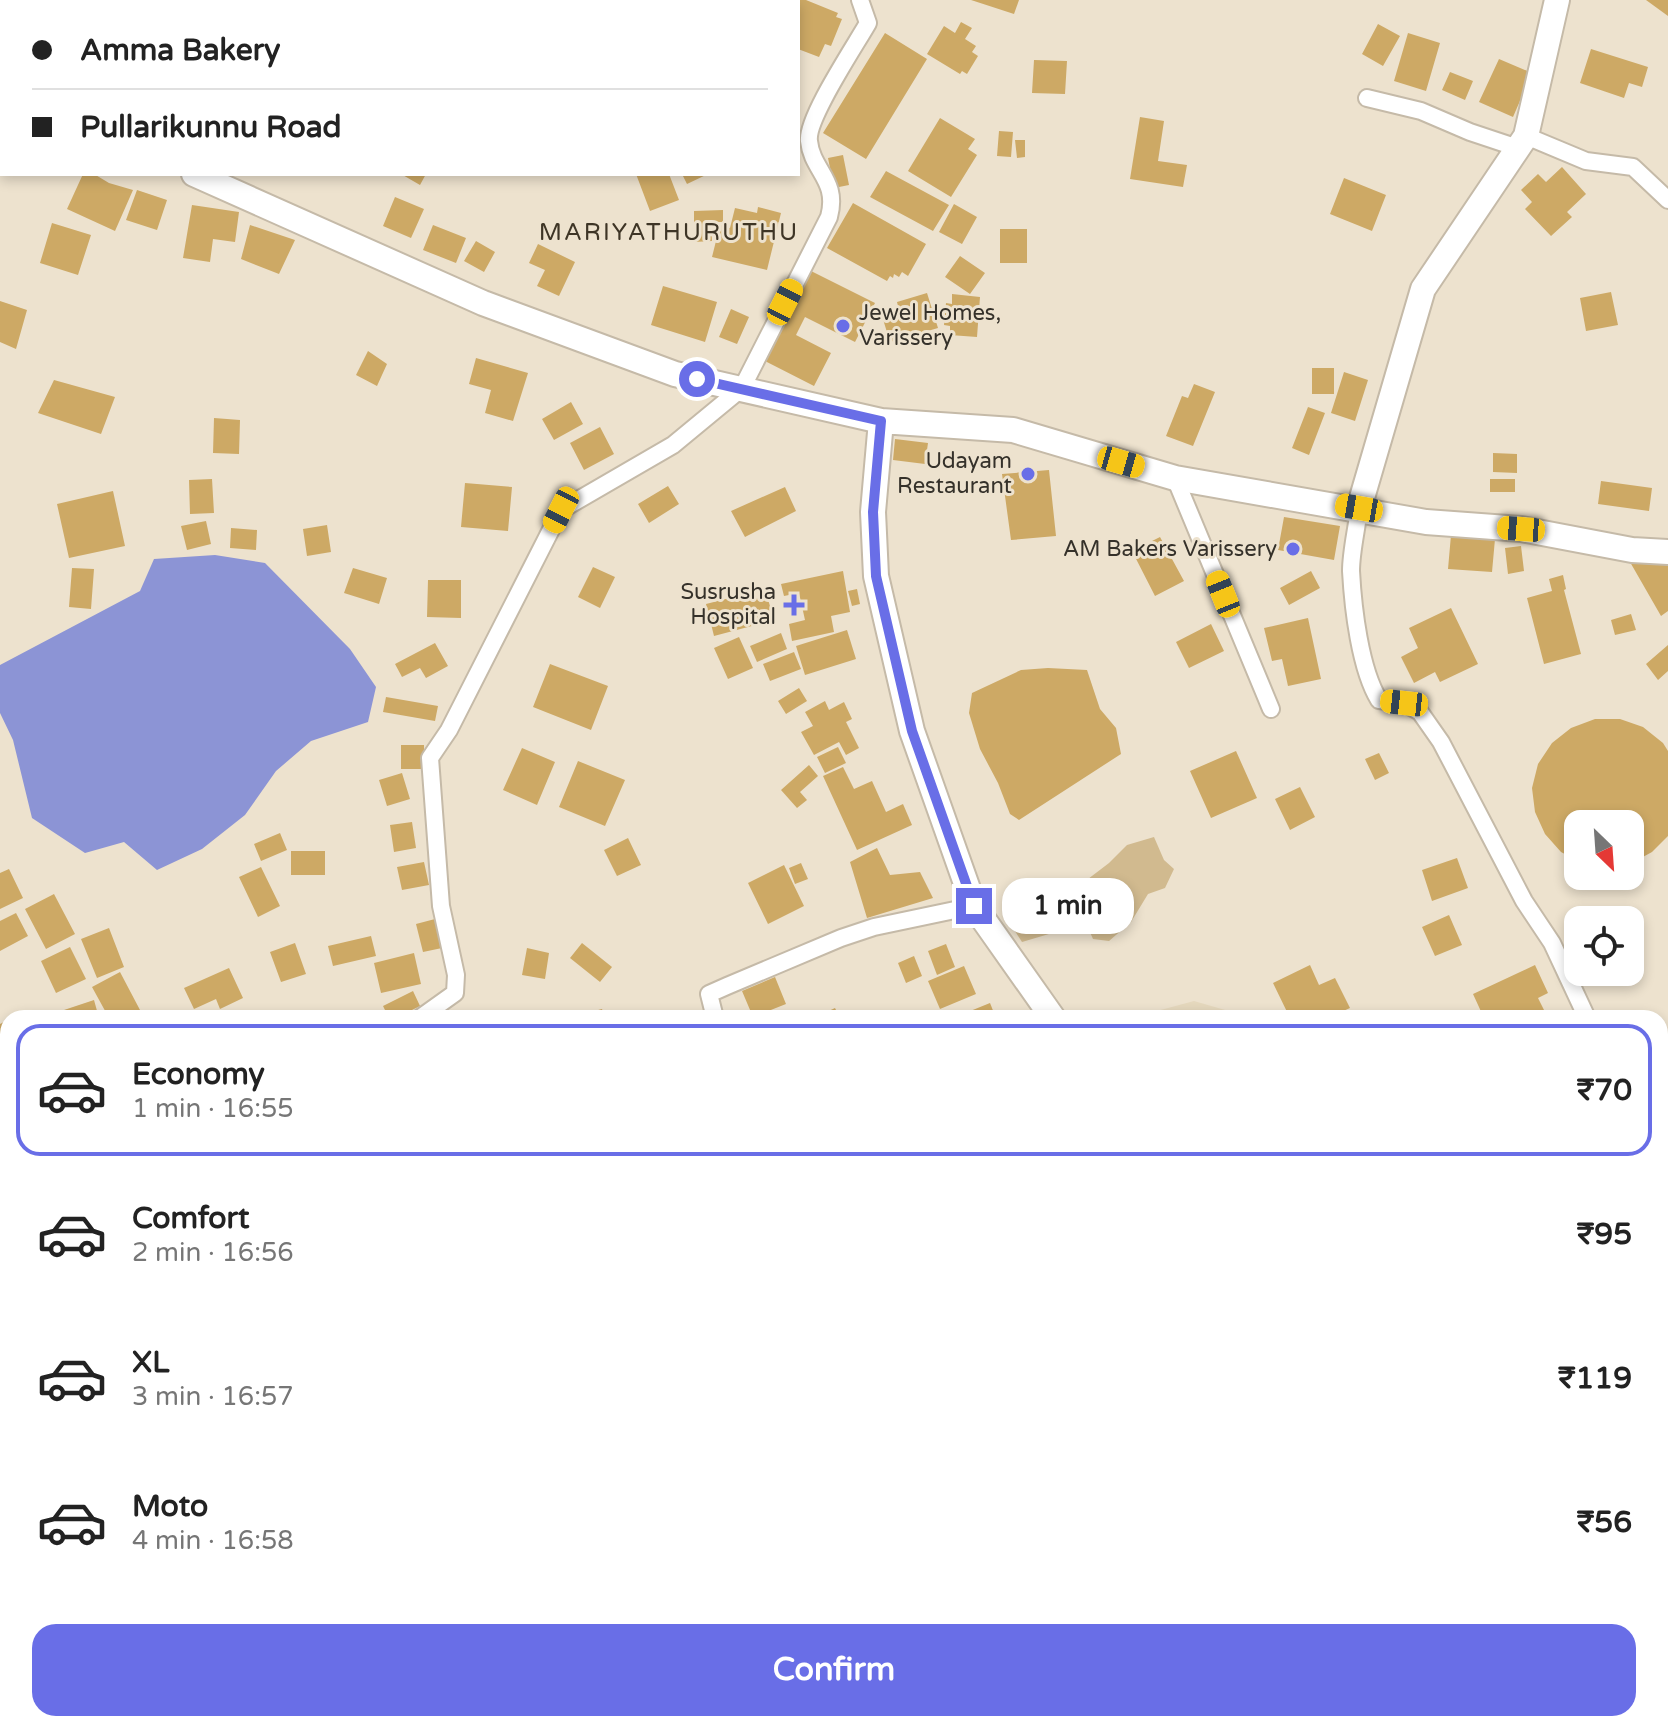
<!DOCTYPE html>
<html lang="en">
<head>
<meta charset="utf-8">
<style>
	:root { --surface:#fff; --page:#f6f6f6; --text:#222; --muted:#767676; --line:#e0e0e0; --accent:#696ee7 }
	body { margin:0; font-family:"Varela Round",sans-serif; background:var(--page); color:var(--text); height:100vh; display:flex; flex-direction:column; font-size:30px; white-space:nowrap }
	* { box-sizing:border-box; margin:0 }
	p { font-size:26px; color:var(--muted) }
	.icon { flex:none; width:44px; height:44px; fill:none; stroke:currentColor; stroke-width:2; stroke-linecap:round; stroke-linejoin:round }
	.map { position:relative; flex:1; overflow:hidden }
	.side { position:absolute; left:0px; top:1010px; width:1668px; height:722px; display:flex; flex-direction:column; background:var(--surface); border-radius:24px 24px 0 0; box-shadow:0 4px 12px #0003 }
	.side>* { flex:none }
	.banner { position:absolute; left:0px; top:0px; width:800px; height:176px; box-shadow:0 4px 12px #0003; display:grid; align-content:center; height:176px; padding:0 32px; background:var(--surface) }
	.needle { width:52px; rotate:155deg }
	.buttons { position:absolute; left:1564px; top:810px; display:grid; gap:16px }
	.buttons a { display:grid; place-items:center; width:80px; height:80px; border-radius:16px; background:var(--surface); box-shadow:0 4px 12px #0003; font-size:40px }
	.end { position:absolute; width:36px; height:36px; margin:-18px; border:10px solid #696ee7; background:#fff; box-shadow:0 0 0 4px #fff }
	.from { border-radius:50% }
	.bubble { position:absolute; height:56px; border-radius:24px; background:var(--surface); box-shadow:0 4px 12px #0003; font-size:26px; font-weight:800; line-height:56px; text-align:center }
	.car { position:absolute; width:24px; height:48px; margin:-24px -12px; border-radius:10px; box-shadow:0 0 6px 2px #0007; background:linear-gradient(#f5c518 24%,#345 0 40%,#f5c518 0 76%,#345 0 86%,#f5c518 0) }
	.banner b { display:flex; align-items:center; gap:28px; height:76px; font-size:30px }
	.banner b+b { border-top:2px solid var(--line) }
	.banner i { width:20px; height:20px; background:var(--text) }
	ul { padding:14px 0 0; list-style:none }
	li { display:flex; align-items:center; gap:24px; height:132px; margin:0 16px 12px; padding:0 16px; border:4px solid transparent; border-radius:24px }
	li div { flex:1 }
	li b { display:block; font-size:30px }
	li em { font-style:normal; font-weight:800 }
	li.on { border-color:var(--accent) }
	li>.icon { width:72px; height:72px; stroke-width:1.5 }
	.action { display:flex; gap:16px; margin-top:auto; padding:16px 32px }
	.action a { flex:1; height:92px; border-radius:24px; background:var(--accent); color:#fff; font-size:32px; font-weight:800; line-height:92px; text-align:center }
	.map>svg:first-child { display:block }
</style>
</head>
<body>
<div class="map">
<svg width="1668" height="1731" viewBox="0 0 1668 1731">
	<rect width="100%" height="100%" fill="#ede2ce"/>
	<path fill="#e5d8bd" d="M1194,1001L1232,1012L1236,1018H1131Z"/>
	<path fill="#d1ba8f" d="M1154,837L1164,860L1174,869L1165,888L1148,894L1131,922L1109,941L1093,939L1086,923L1022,942L1013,928L1021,911L1043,906L1071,892L1109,863L1127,845Z
		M340,1724H959L974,1731H335Z"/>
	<path fill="#8c94d5" d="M215,555L265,563L350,649L376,687L368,722L311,741L276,771L245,815L202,849L157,870L124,842L85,853L32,818L13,740L0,713V665L140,591L154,559Z"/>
	<path fill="#cda965" d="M798,0H806L838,13L836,17L842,19L831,46L825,44L819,57L798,49Z
		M971,0H1019L1014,14Z
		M1646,0H1668V16Z
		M961,22L972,28L965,39L976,46L972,52L978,56L967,74L962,71L960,74L927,54L944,26L955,33Z
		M1378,24L1400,36L1383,66L1362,54Z
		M885,33L927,59L866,159L823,133Z
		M1408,33L1440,43L1426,91L1394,81Z
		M1591,49L1648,67L1642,87L1629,83L1624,98L1580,83Z
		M1499,59L1532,73L1513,117L1479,102Z
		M1034,60L1067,61L1065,94L1032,93Z
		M1450,72L1473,81L1465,100L1442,90Z
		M1140,117L1164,121L1158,161L1187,165L1183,187L1130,179Z
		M940,118L975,139L968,149L977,155L951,197L908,171Z
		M999,131L1013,132L1011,157L997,156Z
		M1015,140H1025V157L1017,158Z
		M843,155L849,185L834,188L828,158Z
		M1562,167L1586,194L1567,212L1572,217L1551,236L1525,209L1532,202L1521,190L1538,174L1546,182Z
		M886,171L949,205L933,231L870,197Z
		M83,174H94L109,183L133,190L115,231L67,209Z
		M401,174H426L420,185Z
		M636,174H669L679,200L650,211Z
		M682,174H708L687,184Z
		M1344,178L1386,195L1372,231L1330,214Z
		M137,190L167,200L157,230L126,220Z
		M395,197L424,209L411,238L383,226Z
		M853,203L926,244L908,276L902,272L899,277L894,274L893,278L890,276L887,281L827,248Z
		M954,204L977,217L962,244L939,232Z
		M192,205L239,212L235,242L213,239L210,262L183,258Z
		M758,207L781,213L767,270L712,257L720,225L730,228L735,208L757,213Z
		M723,210V222H711L712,241L694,242V211Z
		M52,223L91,235L78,275L40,263Z
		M250,225L295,240L279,274L241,259Z
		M433,225L466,238L456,263L423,250Z
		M1000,229H1027V263H1000Z
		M476,241L495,252L484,272L464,261Z
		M538,244L575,262L559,296L537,286L545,270L529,263Z
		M960,256L985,273L970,294L945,277Z
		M809,270L875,303L855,342L805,317L796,335L831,353L814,386L763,360Z
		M663,286L717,302L705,342L651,325Z
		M1611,292L1618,325L1586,331L1580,298Z
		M927,293L938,328L890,342L882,316L899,310L897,302Z
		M952,294L980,297L977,337L950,335V326L944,325L946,303L952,304Z
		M0,301L27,310L16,349L0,342Z
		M731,309L749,317L737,344L719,337Z
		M368,351L387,364L377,386L356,375Z
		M476,358L528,373L513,421L485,413L491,390L469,384Z
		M1312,368H1334V394H1312Z
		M1344,372L1368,380L1355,421L1331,413Z
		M54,380L115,397L101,434L38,413Z
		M1194,384L1215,392L1193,446L1166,436L1182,396L1188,398Z
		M571,402L583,424L554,440L542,419Z
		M1308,407L1325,413L1309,455L1292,448Z
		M214,418L240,420L239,454L213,453Z
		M600,427L614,454L584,470L570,443Z
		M895,439L928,443L925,464L893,460Z
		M1493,453L1517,454V473L1493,472Z
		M1049,470L1056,536L1011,540L1002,474Z
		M212,479L214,513L190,514L189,480Z
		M1490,479H1515V492H1490Z
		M1601,481L1652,488L1649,511L1598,504Z
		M465,483L512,487L508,531L461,527Z
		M668,486L679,504L649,523L638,504Z
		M785,487L796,511L745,537L731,511Z
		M113,491L125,546L69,558L57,504Z
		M1284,517L1340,526L1334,560L1278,550Z
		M206,521L211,544L187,550L181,526Z
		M327,525L331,552L307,556L303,529Z
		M231,528L257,530L256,550L230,548Z
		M1451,535L1495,539L1492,572L1448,569Z
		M1160,537L1184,581L1155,596L1132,551Z
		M1521,546L1524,571L1508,574L1505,548Z
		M1630,562L1668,565V611L1661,616Z
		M593,567L615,577L600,608L578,597Z
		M72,568L94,569L91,609L69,607Z
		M353,568L387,578L379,604L344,593Z
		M843,571L850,612L831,616L834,632L792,641L789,624L805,620L799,593L784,596L781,584Z
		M1311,571L1320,588L1289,605L1280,588Z
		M1563,575L1566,589L1564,590L1581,654L1544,664L1527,598L1552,591L1549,579Z
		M428,580H461V618L427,617Z
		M765,589L774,620L714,636L706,604Z
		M857,589L860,604L852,606L848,591Z
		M1451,608L1478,664L1440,682L1435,672L1414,683L1401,657L1418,648L1409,628Z
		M1631,614L1636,630L1615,635L1611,620Z
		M1308,618L1321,679L1288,686L1282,659L1272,661L1264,628Z
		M1211,624L1224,651L1189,668L1176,642Z
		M847,630L856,659L805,675L796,646Z
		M781,633L787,649L757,662L750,646Z
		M739,637L753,668L728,679L714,648Z
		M435,643L448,666L426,678L420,668L402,677L395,664Z
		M1668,645V671L1658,680L1646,664Z
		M794,652L801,669L770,681L763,664Z
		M550,664L608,686L591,730L533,707Z
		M1048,668L1087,670L1100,709L1116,728L1121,754L1019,820L1010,814L998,783L980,749L969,713L972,693L1021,670Z
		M799,688L807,701L786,714L778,701Z
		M386,697L438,706L435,721L383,712Z
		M825,701L829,710L844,702L852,719L846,722L859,748L846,755L839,742L814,755L801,732L813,726L805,712Z
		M1595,719H1620L1643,727L1663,743L1668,751V836L1652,852L1630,864V824H1578V861L1561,852L1545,834L1535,812L1532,788L1538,764L1552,743L1571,728Z
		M401,745H424V769H401Z
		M838,747L846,763L825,773L817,757Z
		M522,748L555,762L537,805L503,790Z
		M1236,751L1257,798L1211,818L1190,771Z
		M1379,753L1389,773L1375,780L1365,759Z
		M578,761L625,780L605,826L559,807Z
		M809,765L818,776L800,792L807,800L797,808L781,790Z
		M843,767L854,789L872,781L886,812L903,804L912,825L857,850L823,776Z
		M402,773L410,799L387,806L379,780Z
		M1300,787L1315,817L1290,830L1275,799Z
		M412,822L416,848L394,852L390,825Z
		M280,833L287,850L261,861L254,844Z
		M628,838L641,865L617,876L604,850Z
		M877,848L890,875L920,872L933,898L867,918L850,862Z
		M291,851H325V875H291Z
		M1457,858L1468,888L1432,901L1422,870Z
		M424,862L429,885L402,890L397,867Z
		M801,863L808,879L795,884L789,868Z
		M784,865L804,906L768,924L748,883Z
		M261,867L280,906L258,917L239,877Z
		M9,869L23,898L0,909V873Z
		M54,894L75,934L46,949L25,909Z
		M16,913L28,936L0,951V921Z
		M1449,915L1462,945L1435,956L1422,927Z
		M435,919L442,948L423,952L416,924Z
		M109,928L124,967L97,978L81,939Z
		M371,936L376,956L333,966L328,946Z
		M295,943L306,974L281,982L270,952Z
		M582,943L612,967L600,982L570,958Z
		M946,944L955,967L937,975L928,951Z
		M70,947L86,979L56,993L41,961Z
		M527,948L549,953L545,979L522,975Z
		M414,953L421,984L381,993L374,963Z
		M914,956L922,976L906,983L898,963Z
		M1310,965L1319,985L1335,978L1350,1008L1341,1012L1344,1018H1290L1273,983Z
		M1535,965L1548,993L1538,998L1548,1018H1484L1473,994Z
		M964,966L976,994L940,1009L928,981Z
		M229,968L243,998L220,1009L216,999L194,1009L184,988Z
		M120,972L140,1010L125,1018H109L92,987Z
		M775,977L786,1004L753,1017L742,991Z
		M413,991L420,1006L396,1018H389L383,1006Z
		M94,1000L99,1018H67L64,1010Z
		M990,1003L996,1018H953Z
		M835,1008L840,1018H814Z
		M602,1009L605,1018H572V1017Z
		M6,1021L8,1058L0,1062V1024Z
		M8,1102V1145L0,1148V1105Z
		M1668,1184V1213L1660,1198V1188Z
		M1668,1221V1239L1662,1242L1660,1225Z
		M1668,1646V1688L1660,1692V1650Z
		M1032,1724H1067L1070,1729L1036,1731Z
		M1086,1724H1129L1112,1731H1089Z
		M1301,1724H1318L1322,1731H1288Z
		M1372,1724H1411L1412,1731H1373Z
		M1498,1724H1516L1518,1731H1500Z"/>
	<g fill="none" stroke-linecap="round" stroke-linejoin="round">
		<defs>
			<path id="street" d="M1367,98L1421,111L1470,132L1518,148
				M1526,136L1586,161L1633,167L1668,200
				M1175,478L1271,709
				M1359,508C1357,528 1351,551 1351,571C1353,608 1360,669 1379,700L1404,703L1420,712L1441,742L1524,901L1552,943L1587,1018
				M420,1018L455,993L456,975L441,906L430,758L449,730L561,510L673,445L742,388L829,217C839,180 812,171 809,141C806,119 855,46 868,23L860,0
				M715,1018L709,994L727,986L841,938L874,927L974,906
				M0,1092L8,1090"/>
			<path id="secondary" d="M0,107H2
				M194,174L483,303L675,374L881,421L1013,430L1175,478L1426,522L1521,529L1632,550L1668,552
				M881,421L873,512L876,576L912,731L974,906L1053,1018
				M1359,508L1423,289L1526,136L1557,0
				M1435,1724L1438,1731"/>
		</defs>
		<use href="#street" stroke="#c5baa8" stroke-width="20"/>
		<use href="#secondary" stroke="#c5baa8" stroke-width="28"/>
		<use href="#street" stroke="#fff" stroke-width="16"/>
		<use href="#secondary" stroke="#fff" stroke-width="24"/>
	</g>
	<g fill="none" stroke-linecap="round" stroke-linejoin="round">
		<path stroke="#696ee7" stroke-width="10" d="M697,379L881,421L873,512L876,576L912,731L974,906"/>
	</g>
	<g fill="#696ee7" stroke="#ede2ce" stroke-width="3">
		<circle cx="843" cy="326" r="8"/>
		<circle cx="1028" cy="474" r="8"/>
		<circle cx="1293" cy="549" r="8"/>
		<path d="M790 593h8v8h8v8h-8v8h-8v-8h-8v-8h8z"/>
	</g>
	<g text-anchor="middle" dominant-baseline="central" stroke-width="6" stroke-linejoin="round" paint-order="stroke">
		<g font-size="22" fill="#35312a" stroke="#ede2ce" text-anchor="end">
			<text x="859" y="313" text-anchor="start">Jewel Homes,<tspan x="859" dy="25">Varissery</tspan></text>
			<text x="1012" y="461">Udayam<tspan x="1012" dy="25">Restaurant</tspan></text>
			<text x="1277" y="549">AM Bakers Varissery</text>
			<text x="776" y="592">Susrusha<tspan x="776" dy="25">Hospital</tspan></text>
		</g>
		<g font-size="24" letter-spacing="2" fill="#3e3526" stroke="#ede2ce">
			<text x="669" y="232">MARIYATHURUTHU</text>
		</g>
	</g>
</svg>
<div class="buttons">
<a><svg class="needle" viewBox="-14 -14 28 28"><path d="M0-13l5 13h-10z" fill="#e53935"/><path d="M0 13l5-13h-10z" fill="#767676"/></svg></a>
<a><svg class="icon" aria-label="locate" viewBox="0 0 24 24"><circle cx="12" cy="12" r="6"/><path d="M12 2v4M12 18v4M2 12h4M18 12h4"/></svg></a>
</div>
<i class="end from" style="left:697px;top:379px"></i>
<i class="end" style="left:974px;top:906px"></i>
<div class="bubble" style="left:1002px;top:878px;width:132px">1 min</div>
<i class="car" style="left:785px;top:302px;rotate:27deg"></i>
<i class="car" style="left:1121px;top:462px;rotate:106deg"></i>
<i class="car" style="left:1359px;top:508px;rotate:280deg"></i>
<i class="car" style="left:561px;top:510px;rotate:207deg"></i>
<i class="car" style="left:1521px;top:529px;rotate:274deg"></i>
<i class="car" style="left:1223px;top:594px;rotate:338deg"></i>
<i class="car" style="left:1404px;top:703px;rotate:276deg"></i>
<div class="banner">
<b><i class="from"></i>Amma Bakery</b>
<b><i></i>Pullarikunnu Road</b>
</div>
<section class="side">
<ul>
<li class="on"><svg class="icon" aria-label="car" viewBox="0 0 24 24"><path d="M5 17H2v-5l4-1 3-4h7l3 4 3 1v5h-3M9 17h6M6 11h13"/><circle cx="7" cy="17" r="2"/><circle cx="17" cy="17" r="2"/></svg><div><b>Economy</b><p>1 min · 16:55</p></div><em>₹70</em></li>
<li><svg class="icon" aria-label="car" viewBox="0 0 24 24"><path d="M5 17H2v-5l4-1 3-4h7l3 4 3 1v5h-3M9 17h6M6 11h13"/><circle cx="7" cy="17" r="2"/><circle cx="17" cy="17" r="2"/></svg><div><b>Comfort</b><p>2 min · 16:56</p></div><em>₹95</em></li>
<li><svg class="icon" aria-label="car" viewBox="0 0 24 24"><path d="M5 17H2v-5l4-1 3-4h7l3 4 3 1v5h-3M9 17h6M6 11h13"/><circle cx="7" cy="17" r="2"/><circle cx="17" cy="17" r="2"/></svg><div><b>XL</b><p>3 min · 16:57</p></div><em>₹119</em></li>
<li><svg class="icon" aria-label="car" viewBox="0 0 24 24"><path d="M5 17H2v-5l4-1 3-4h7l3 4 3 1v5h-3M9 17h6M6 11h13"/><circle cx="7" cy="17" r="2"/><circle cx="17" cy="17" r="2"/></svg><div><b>Moto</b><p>4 min · 16:58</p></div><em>₹56</em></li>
</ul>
<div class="action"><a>Confirm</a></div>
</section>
</div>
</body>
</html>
